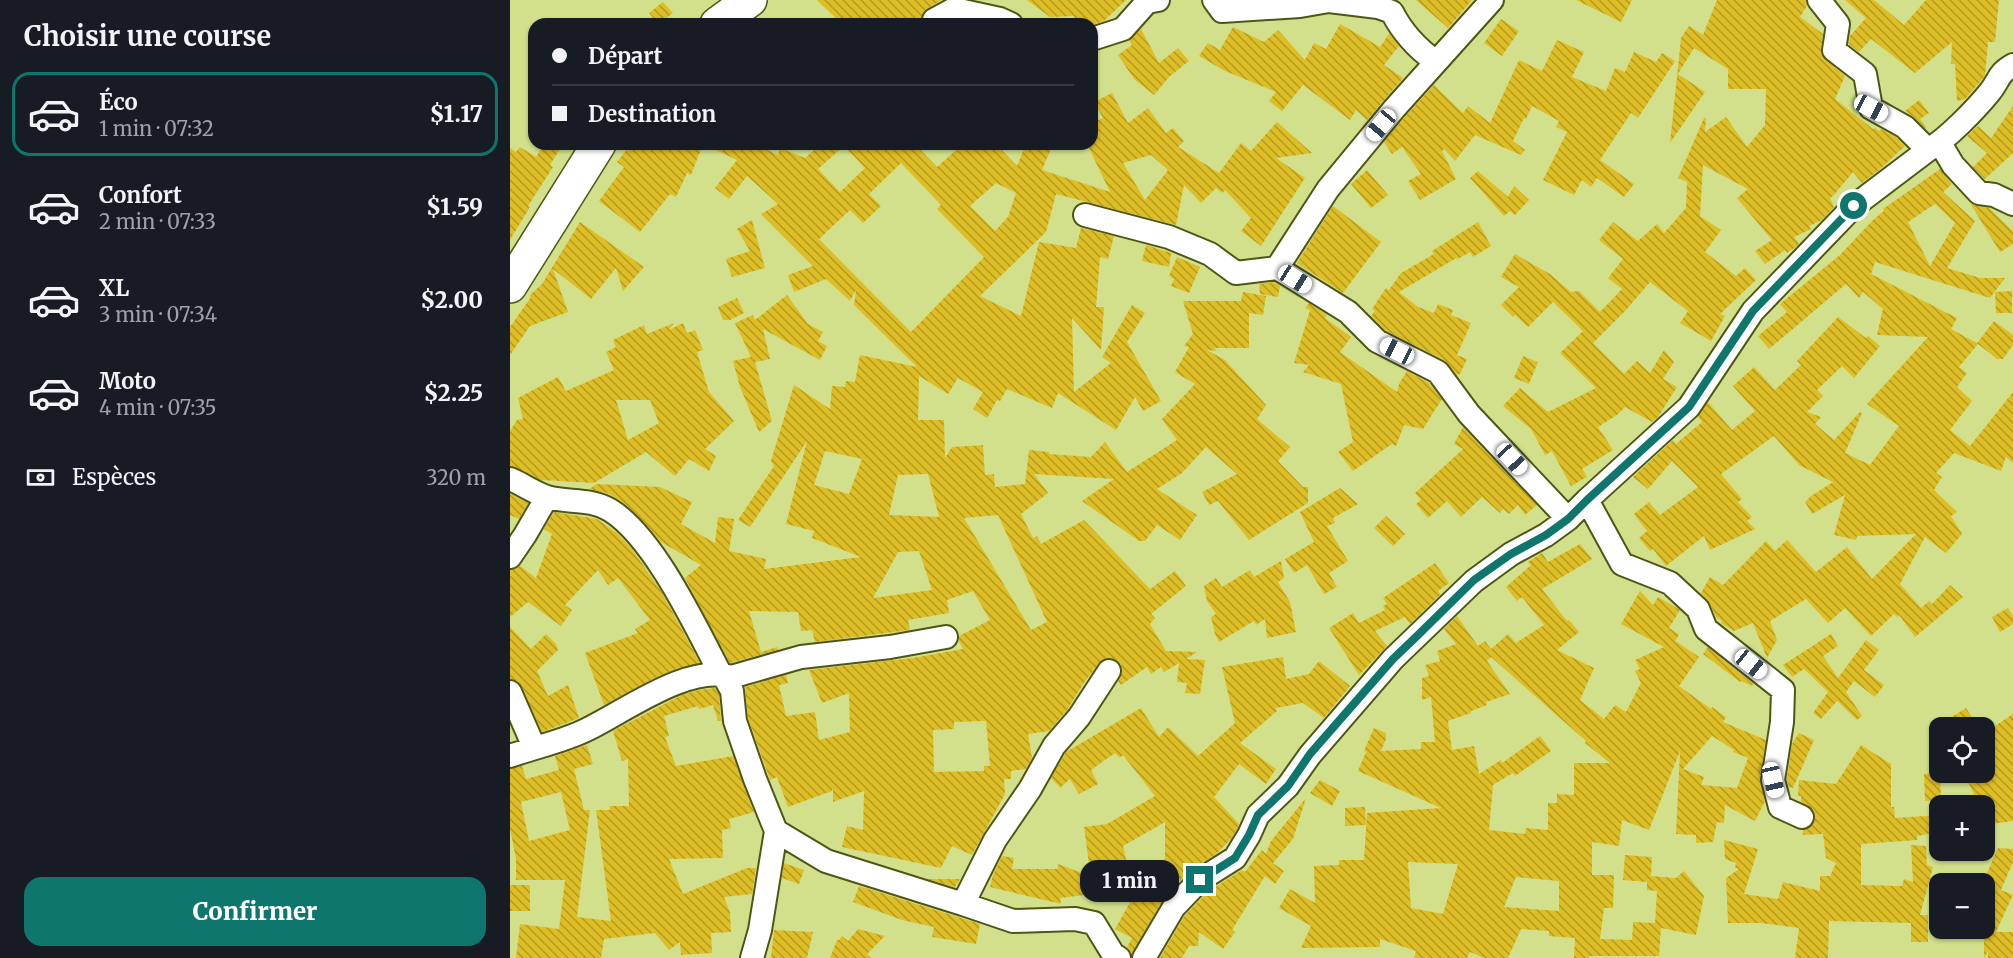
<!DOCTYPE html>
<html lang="fr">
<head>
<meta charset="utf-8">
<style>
	:root { --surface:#171b24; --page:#20242c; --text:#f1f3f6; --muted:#9ea1a6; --line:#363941; --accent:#0f766e }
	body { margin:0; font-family:Merriweather,serif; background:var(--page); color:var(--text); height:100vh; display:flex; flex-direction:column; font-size:22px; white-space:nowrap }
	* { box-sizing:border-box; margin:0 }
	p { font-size:20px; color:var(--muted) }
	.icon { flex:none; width:33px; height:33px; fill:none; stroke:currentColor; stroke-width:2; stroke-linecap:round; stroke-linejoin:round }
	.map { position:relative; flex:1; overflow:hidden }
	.drawer { display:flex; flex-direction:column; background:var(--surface); width:510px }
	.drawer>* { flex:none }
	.guide { position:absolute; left:18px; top:18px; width:570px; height:132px; border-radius:18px; box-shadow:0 2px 4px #0004; display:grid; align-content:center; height:132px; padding:0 24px; background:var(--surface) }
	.buttons { position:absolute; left:1419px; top:717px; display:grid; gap:12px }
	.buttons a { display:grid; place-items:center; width:66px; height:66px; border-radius:12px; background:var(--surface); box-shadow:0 2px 4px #0004; font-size:30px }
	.end { position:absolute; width:27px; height:27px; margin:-14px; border:8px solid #0f766e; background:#fff; box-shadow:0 0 0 3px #fff }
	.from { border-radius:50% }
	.bubble { position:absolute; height:42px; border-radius:18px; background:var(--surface); box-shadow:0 2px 4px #0004; font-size:20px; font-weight:800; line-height:42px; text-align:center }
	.car { position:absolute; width:18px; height:36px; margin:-18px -9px; border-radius:8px; box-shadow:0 0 4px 2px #0007; background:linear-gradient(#fff 24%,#345 0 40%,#fff 0 76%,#345 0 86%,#fff 0) }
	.guide b { display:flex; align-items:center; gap:21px; height:57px; font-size:22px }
	.guide b+b { border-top:2px solid var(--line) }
	.guide i { width:15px; height:15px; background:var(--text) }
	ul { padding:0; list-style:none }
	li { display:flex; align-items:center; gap:18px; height:84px; margin:0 12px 9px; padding:0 12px; border:3px solid transparent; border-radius:18px }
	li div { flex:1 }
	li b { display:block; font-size:22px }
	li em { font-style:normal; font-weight:800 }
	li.active { border-color:var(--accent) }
	li>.icon { width:54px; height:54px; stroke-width:1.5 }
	h2 { padding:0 24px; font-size:27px; line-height:72px }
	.pay { display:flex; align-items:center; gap:15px; height:66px; padding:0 24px; font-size:22px }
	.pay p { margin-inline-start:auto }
	.cta { display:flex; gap:12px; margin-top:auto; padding:12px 24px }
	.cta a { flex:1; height:69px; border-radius:18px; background:var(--accent); color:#fff; font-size:24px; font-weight:800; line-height:69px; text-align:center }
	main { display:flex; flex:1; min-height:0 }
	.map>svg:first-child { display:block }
</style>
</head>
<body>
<main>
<section class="drawer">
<h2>Choisir une course</h2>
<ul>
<li class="active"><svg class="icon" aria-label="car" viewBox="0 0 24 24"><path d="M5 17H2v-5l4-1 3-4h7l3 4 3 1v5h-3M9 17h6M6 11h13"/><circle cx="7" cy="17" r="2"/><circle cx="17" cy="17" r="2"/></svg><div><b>Éco</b><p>1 min · 07:32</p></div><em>$1.17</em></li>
<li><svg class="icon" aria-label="car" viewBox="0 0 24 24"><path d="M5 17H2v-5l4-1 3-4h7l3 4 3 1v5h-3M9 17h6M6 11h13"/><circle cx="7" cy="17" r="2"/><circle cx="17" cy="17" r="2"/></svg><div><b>Confort</b><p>2 min · 07:33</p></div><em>$1.59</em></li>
<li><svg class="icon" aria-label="car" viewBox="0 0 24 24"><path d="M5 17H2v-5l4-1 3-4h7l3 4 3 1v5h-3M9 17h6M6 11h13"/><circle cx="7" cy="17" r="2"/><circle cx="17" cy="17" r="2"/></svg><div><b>XL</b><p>3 min · 07:34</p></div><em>$2.00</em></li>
<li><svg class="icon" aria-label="car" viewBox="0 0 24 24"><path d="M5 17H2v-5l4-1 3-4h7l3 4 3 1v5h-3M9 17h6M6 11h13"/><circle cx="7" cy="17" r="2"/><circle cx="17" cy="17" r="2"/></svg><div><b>Moto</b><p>4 min · 07:35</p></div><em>$2.25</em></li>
</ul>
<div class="pay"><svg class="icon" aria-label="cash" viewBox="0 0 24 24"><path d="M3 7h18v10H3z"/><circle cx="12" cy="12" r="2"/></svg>Espèces<p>320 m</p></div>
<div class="cta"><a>Confirmer</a></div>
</section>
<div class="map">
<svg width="1503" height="958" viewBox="0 0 1503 958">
	<defs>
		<pattern id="building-back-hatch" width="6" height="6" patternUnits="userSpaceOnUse" patternTransform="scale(1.5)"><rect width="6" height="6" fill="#debe26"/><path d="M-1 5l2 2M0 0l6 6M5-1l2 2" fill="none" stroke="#b49b1f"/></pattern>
	</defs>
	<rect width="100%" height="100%" fill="#d3e08b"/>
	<path fill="url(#building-back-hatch)" fill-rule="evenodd" d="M307,0H431L414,11L410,20L406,24H332Z
		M517,0H616L594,21L582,25L564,24V16L540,17Z
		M906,0H962L938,28Z
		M1066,0H1122L1111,22Z
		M1207,0H1296L1297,6L1290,17L1313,34L1311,48L1312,56L1335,76L1325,99L1363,129L1365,128L1369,131L1371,129L1387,138L1395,146L1369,170L1352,183L1343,172L1324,195L1320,198L1324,207L1312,220L1299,226L1301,229L1284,237L1289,244L1287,246L1277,253L1275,250L1255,264L1245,251L1262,240L1227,198L1238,189L1193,165L1190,216L1211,230L1195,252L1226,276L1235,268L1246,280L1210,314L1215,316L1201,341L1170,323L1178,311L1140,282L1116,310L1083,343L1114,374L1127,361L1140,373L1154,350L1164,362L1153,379L1167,387L1148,417L1142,422L1115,407L1107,415L1088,427L1103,450L1072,469L1077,477L1061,486L1042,451L1035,455L1021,429L993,406L1010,388L1038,412L1086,388L1050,353L1073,331L1043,302L1018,327L1005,315L1003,317L991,305L1009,287L991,277L1005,254L1040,274L1061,292L1069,291L1090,312L1112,289L1098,278L1113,259L1089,240L1103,222L1128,241L1147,224L1154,233L1176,208L1177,182L1168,178L1194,118H1196L1195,132L1216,117L1237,147L1255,125L1256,89H1218V69L1184,48L1168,74L1195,92L1160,143L1171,38L1179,26L1193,35Z
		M1335,0H1364L1394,25L1416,0H1489L1485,42H1478L1475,76L1455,99L1447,101L1445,64H1441L1442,42L1405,73L1361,39L1349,52L1339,44L1340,36L1356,18Z
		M153,2L163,13L148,24L139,13Z
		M991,19L1009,31L992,56L974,43Z
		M830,24L870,47L879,34L889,46L874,65L893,78L857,120L846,110L840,120L793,85L772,111L759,101L766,92L715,71L689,56L698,43L710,50L723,27L754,42L768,30L795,60L804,43L816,49Z
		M631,29L649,63L668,48L679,61L660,76L644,95L624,79L608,55L622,45L619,40Z
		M1047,40L1074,52L1062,77L1096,91L1105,68L1115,72L1124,52L1146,62L1152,53L1165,61L1128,118L1121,113L1090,160L1124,184L1114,197L1087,178L1081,187L1072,180L1064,195L1033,180L1057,132L1046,127L1049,121L1022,106L1016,119L1014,118L1003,141L1015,150L1011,155L965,135L945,161L934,149L932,151L946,179L910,200L898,181L911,174L892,147L882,154L874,142L894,118L924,85L953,113L958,106L980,123L1009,60L1032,71Z
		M602,93L618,123L638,108L656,133L663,128L674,141L668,147L709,173L731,143L741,151L767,122L802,153L766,158L795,178L751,246L731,231L741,218L715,190L712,193L706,188L691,203L674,185L666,225L546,194L536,232L470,296L511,316L529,242L566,248L571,228L604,236L598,259L590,257L586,307H594L591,350L562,318L564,392L601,363L592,357L622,305L635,313L617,342L651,401L633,411L625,397L606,430L548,393L542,408L497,389L490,401L487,400L477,418L463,409L473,392L448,378L438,394L409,376L408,420H434L435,458L442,447L473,445L475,475L484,474L485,487L515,484L519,450L539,452V454L581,457L595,442L617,472L667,440L652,419L685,384L665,372L679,347L674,346L683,334L673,301H731L733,292L756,296L753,315L739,313V348H704L707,351L697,350L715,360L756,405L747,419L780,447L768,461L793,487H798V503L739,540L708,501L699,505L692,492L727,474L696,447L672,473L647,489L687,515L670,540L647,525L635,541H629L572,501L604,479L524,474L538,493L511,514L523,538L527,536L531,544L574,520L640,589L665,571L676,586L641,614L645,618L640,624L656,651L687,652L676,659L695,660L690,694L675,693L677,683L667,682L669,663L654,672L651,667L641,674L637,667L611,685L608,681L612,672L611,664L607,660L600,658L593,659L575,681L557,710L539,731L518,734L522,758L516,769L501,771V779H494L495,794L462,855L442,846L431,868L332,847L337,826L353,830L354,791L323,802V788L322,791L278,807L267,777L260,780L258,774L238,718L235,687L276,675L278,683L269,685L276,716L305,712L309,740L340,732L339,693L312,703L299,670L403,658L453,649L449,641V636L480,620L463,591L437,600L439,613L398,620L400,630L305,642L302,630L291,631L288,612L239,611L251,652L267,647L268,650L220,663L175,578L191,565L151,542L126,514L108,499L97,493L79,489L87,484L150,487L182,502L171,524L205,543L208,517L224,519L219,551L256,559L254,569L351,557L302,538L304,531L276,524L297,441L240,527L228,520L264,466L261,461L284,385L320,409L322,386L335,387L336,381L345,382L350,355L407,367L344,305L346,290L340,301L316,279L284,292L278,275L303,266L251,214L268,204L237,176L219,199L205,188L227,160L193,144H245L268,155L270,148L295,158L311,144H405L427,167L453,144H486L507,166L516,144H543L532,170L600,192L577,144H582V123L593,118L584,102ZM334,146L355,168L330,192L308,169ZM641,155L658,170L635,200L613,163ZM391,163L431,205L427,209L474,257L401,332L309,239L340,210L353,223L371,206L359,194ZM486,183L506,193L498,217L485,231L460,206ZM315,451L352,459L339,494L304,485ZM418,474L429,517L379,515L388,475ZM488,515L537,622L521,630L454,518ZM409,551L422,590L363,598L388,552ZM476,721L480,766H474V771L424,772L423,730L444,729V722Z
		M1409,100L1419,113L1410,119L1416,127L1415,128L1404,117L1395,111Z
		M1503,106V153L1475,179L1463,167L1477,153L1457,136L1468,126L1481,138Z
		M34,144H53L40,165L43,167L18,206L20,207L0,240V148L6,152L10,147L26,157Z
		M121,144H193L181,175L177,173L166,197L160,194L130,232L89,201L114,167L107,162Z
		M1430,169L1442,184L1433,192L1465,221L1437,268L1470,278H1495L1480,298L1365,262L1361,274L1447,318L1441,329L1467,343L1484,321L1503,335V345L1493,359H1487L1468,344L1449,367L1457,373L1447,387L1462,401L1440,430L1460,446L1503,392V463L1496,457L1491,471L1444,453L1426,473L1432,477L1424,490L1447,512L1441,516L1452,534L1436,553L1415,537L1390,584L1411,608L1419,601L1422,604L1440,585L1453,597L1405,637L1389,615L1387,617L1384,614L1361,636L1335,608L1318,623L1296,599L1260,621L1267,640L1257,658L1243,623L1224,631L1211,623L1212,621L1206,617L1200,604L1191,593L1200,577L1213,585L1256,541L1265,551L1277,540L1306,572L1337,547L1362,579L1406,534L1347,536L1346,540L1324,535L1335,495L1302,514L1295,502L1301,496L1323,482L1289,465L1264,436L1211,474L1232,499L1228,502L1242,517L1237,521L1245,529L1200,550L1194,536L1156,566L1143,549L1140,551L1129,538L1137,531L1124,514L1139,502L1150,515L1188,487L1162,461L1138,489L1123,477L1163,440L1166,444L1192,422L1188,417L1198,402L1222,430L1245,411L1223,386L1244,367L1265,390L1291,365L1287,361L1328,317L1356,338L1358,336L1370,346L1344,378L1332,366L1307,390L1313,396L1297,412L1311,417L1305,424L1324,440L1350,412L1352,413L1335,453L1360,465L1389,426L1357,404L1418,337L1367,335L1373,309L1353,292L1349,298L1336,284L1259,349L1248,336L1277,312L1270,304L1330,255L1363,220L1374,211L1373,209ZM1425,204L1445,223L1420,266L1398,222Z
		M857,170L878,195L861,208L841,184Z
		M968,171L998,197L1004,186L1019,200L1005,215L1000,211L994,216L960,178Z
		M1460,203L1467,206L1479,208L1503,231V244L1490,252Z
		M823,206L871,242L833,293L787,263Z
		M242,220L255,268L222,277L216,259L240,251L227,229Z
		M70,222L134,267L113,291L106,268L81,299L43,269L58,312L20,326L0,355V327L21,297L19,296L32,284Z
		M968,222L981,246L963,257L960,252L946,260L948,257L889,292L908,307L924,313L928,304L943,310L941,315L961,323L947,355L957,359L950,374L947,375L934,360L875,330L861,316L865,311L862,309L876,288L879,290L891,273L924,254L922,251Z
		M636,245L661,253L659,267L632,261Z
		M667,257L690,267L679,293L661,286L664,279L659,276Z
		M764,282L770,286L768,297L750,294L749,284Z
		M1502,291V313H1486L1485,292Z
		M277,295L298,324L313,332L308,341L317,346L310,360L253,329L260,359L245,362L262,421L249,432L230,387L223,361L241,357L225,323L243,315L245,320Z
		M227,298L234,313L220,320H213L208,307Z
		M799,303L817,315L815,318L841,337L830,352L887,392L889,384L897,371L919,383L932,399L913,429L894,425L886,446L882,444L843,471L828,452L843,442L831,384L793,372L799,365L784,363L800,310L795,308Z
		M164,323L159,330L173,323L177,333L185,330L193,350L187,352L199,392L224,421L195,449L206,456L199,471L179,459L165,476L136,452L84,483L31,480L0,466V431L7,420L13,419L8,398L48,377L56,391L104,370L96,352L106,347L103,340L134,325L137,334ZM106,400H140L149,423L118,440Z
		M1013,356L1028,362L1019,384L1004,378Z
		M953,427L1027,505L1015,515L1008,505L999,514L993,509L990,513L972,497L951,517L937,501L918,518L906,504L911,500L905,493L953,449L944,444Z
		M830,488L848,504L823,518L825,523L817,526L838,561L819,573L827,587L814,594L797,565L784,573L775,559L804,542L790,512Z
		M0,494L18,503L9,519L0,515Z
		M44,512L87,519L107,533L122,549L151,591L190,663L164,670L143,679L94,705L75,653L128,633L125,629L140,620L108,578L98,585L88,570L55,605L62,610L51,626L18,602L0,617V570L10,566L26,578L42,534L34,529Z
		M876,516L895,534L883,546L864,528Z
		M1070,544L1082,559L1032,589L1057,621L1059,620L1069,632L1047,650L1084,668L1070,700L1094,719L1105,705L1116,712L1131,683L1125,671L1130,669L1125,660L1154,647L1111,624L1130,591L1143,605L1148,597L1170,610L1159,628L1169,634L1165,642H1167L1189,657L1169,686L1201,709L1202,707L1216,717L1213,722L1256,740L1250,778L1255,801L1245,821L1215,805L1214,823L1207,822L1203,842L1186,843V835L1166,834L1170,751L1139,830L1112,820L1109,846L1082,842V875H1104L1103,908H1094L1090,939L1122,940L1123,922L1145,923L1147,891L1137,890V882L1113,880L1115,855L1142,857L1141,876L1166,878L1174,871L1194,896L1186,935L1151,928L1149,956H1080L1079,958H1064L1065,938L1039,936V931L1011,929L998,958H974L960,952L957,958H904L906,951L870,939V947L791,948L801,926L769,908L780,889L805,903L804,866L829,865V860H854L857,813L931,808L848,771L856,752L854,751L864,728L876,733V739L871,751L911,749V742H925L921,697L912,700V678L919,676L915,665L930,661L927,651L946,644L934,629L947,616L968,646L975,641L981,649L998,634L1006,643L1034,625L1012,597L1007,601L996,587L1021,565L1018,562L1032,553L1038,562ZM981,657L1076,741L1075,743L1100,763H1064V795L1047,794V803H1038V830L1016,828L1015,834L979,830L983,785L1003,773L1005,776L1041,751L1030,736L992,763L991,760L969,774L964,746L942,750L938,721L961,713V711L977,705L976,702L1000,694L977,661ZM1202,736L1224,750L1223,752L1238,758L1227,788L1191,785L1194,777L1173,769ZM898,862L948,864L933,914L901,908ZM1006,877L1049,881V911L994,907Z
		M771,561L774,578L768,582L780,602L786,632L757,638L755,619L746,625L744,621L709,642L705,634L701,617L706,614L697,601L694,586L706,578L712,587L740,570L744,577Z
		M925,563L939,583L928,591L931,594L900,624L895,617L865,631L877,646L849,675L819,628L843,613L849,623L875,610L873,606L877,604L873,598Z
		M1498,608L1503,616V624L1490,632L1482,617Z
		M0,627L21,649L36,634L46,644L48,650L27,671L38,696L58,685L69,718L32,732L12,687L8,681L0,679Z
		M1321,634L1328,646L1313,656L1328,678L1356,640L1369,650L1354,670L1374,685L1365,697L1344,681L1336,692L1352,716L1347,720L1327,701L1311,719L1303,713L1318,692L1294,669L1282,677L1273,665Z
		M1198,647L1243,684L1242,686L1231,681L1230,682L1193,654Z
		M773,657L776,679L799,674L809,661L840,686L814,718L793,703L766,708L767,711L730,743L766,769L756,784L729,764L704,797L729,824L727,829L721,839L706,854L680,870L654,898L622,954L617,947L622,938L605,929L623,897L601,902L600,892L550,898L551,904L480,887L483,875L492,856L504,858L502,869H548V864L580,876L581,879L574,827L597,824L645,796L613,755L610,758L605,753L581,770L588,784L569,794L560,779L550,788L541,778L556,752L631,708L649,737L658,727L688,756L725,723L712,667ZM655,822V858L625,900L613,846Z
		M205,688L209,695L211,721H208L203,705L189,709L188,706L154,716L159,736L155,737L166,766L223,756L244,812L219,819L221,828L212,830L213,858L159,859L173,894L237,868H246L242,894L214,897L220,912L221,932L201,933L202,953L171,955L170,942L159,950L145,933L94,939L91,958H6L10,924L49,929L55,880H6V859L0,829V769L12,766L16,779L49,770L45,756L77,745L83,764L64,769L74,810H80L67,917L101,921L86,810H100V806H119L118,759L112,761L103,731L172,695L189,690ZM51,792L60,830L19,841L11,802Z
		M1456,708L1469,728H1424Z
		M1503,714V821L1474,825V806H1469L1457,779L1474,772V733Z
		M1289,733L1304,740L1283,788L1279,787L1277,779L1282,744Z
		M1351,745L1381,764V807H1384L1385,818L1430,815V832L1407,836V840L1351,844V885L1392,886L1394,879L1403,882L1401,845L1416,846L1417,865L1423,867L1410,915H1418V942H1401V923L1319,921L1318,958H1285L1289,928L1250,923H1218L1216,878L1229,869L1225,868L1226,863L1215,859L1214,840L1248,849L1234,894L1268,899L1273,882L1310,891V876H1320L1326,863L1316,858L1313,834L1293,835V830L1300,828L1304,822L1305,816L1303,809L1291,802V796H1288L1289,780L1326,784Z
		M1430,773L1431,800L1415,801L1414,774Z
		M810,780L830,791L822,806L800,793Z
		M796,798L783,839L763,863L774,871L765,884L755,876L722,930L725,932L713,949L689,932L688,946H679L672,958H650L675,915L699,891L732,870L735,872L752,850L756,854L761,841Z
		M855,807L856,825L835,826V808Z
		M1488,848L1503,849V862L1491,890L1503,895L1486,932H1503V958H1478V951L1474,958V880Z
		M274,863L294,870L289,884L272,878Z
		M417,879H450L445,887Z
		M0,885H20V911H0Z
		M349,886L470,924L466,944L422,937L424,927L392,920L343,902Z
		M348,929L375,936L357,954L362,958H320L327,940H329L332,936L338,941Z
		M264,930L303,932L297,958H261Z"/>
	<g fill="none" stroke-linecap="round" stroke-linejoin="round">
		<defs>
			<path id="minor" d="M704,0L712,11L790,6L819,1L868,7L882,12C892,32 908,49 926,62
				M1309,0L1328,24L1324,50L1355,74L1361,108L1395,127L1418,150
				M423,24L424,20L444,9L490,19L501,24
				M582,39L613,29L637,2L648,0
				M1430,143L1443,165L1469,193L1484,195L1503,204
				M575,215L659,237L700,254L726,273L767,268L818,189L884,109L982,0
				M767,268L838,312L867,341L928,372L959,414L1058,519
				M0,479C12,484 25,493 37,497C58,503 80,498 100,510C144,537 186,627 210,673L216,680L222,691L225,721L245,779L266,831L250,930L242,958
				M1077,500L1112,564L1160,583L1188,609L1196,629L1273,690L1272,722L1263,780L1270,807L1292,817
				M0,557L15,535L37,497
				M0,692L24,747
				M0,756C25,747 55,741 78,729C115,711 180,663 221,677L291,657L380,647L436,637
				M266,831L316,861L453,904L485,840L520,789L544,746L569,717L599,671
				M453,904L503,921L565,919L584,923L603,954L609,958
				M634,958L664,907L690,880L725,858L739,835L748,815L778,786L800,755L883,659L964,581L1001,554L1036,535L1058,519L1077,500L1179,407L1243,311L1344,206L1418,150C1437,139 1465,110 1479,93C1490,80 1487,74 1503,65"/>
			<path id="secondary" d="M207,24L240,0
				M0,286L89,144"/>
		</defs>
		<use href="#minor" stroke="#4f5615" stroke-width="26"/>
		<use href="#secondary" stroke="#4f5615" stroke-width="36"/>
		<use href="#minor" stroke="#fff" stroke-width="22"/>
		<use href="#secondary" stroke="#fff" stroke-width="33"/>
	</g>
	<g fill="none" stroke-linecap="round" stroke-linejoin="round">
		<path stroke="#0f766e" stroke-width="8" d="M690,880L725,858L739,835L748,815L778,786L800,754L883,659L907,636L964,580L1001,554L1036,535L1058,519L1077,500L1179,407L1243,311L1344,206"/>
	</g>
</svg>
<div class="buttons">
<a><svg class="icon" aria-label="locate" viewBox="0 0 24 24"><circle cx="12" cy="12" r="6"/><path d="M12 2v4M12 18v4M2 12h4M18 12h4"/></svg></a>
<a>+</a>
<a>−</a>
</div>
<i class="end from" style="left:1344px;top:206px"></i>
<i class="end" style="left:690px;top:880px"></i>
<div class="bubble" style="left:570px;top:860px;width:99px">1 min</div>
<i class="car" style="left:1361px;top:108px;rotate:118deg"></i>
<i class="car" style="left:871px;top:125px;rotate:220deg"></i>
<i class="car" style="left:785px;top:279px;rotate:122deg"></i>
<i class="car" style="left:887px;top:351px;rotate:297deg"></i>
<i class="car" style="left:1002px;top:459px;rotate:137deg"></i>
<i class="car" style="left:1241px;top:664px;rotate:129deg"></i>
<i class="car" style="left:1263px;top:780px;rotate:167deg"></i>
<div class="guide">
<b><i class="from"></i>Départ</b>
<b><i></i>Destination</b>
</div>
</div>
</main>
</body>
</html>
